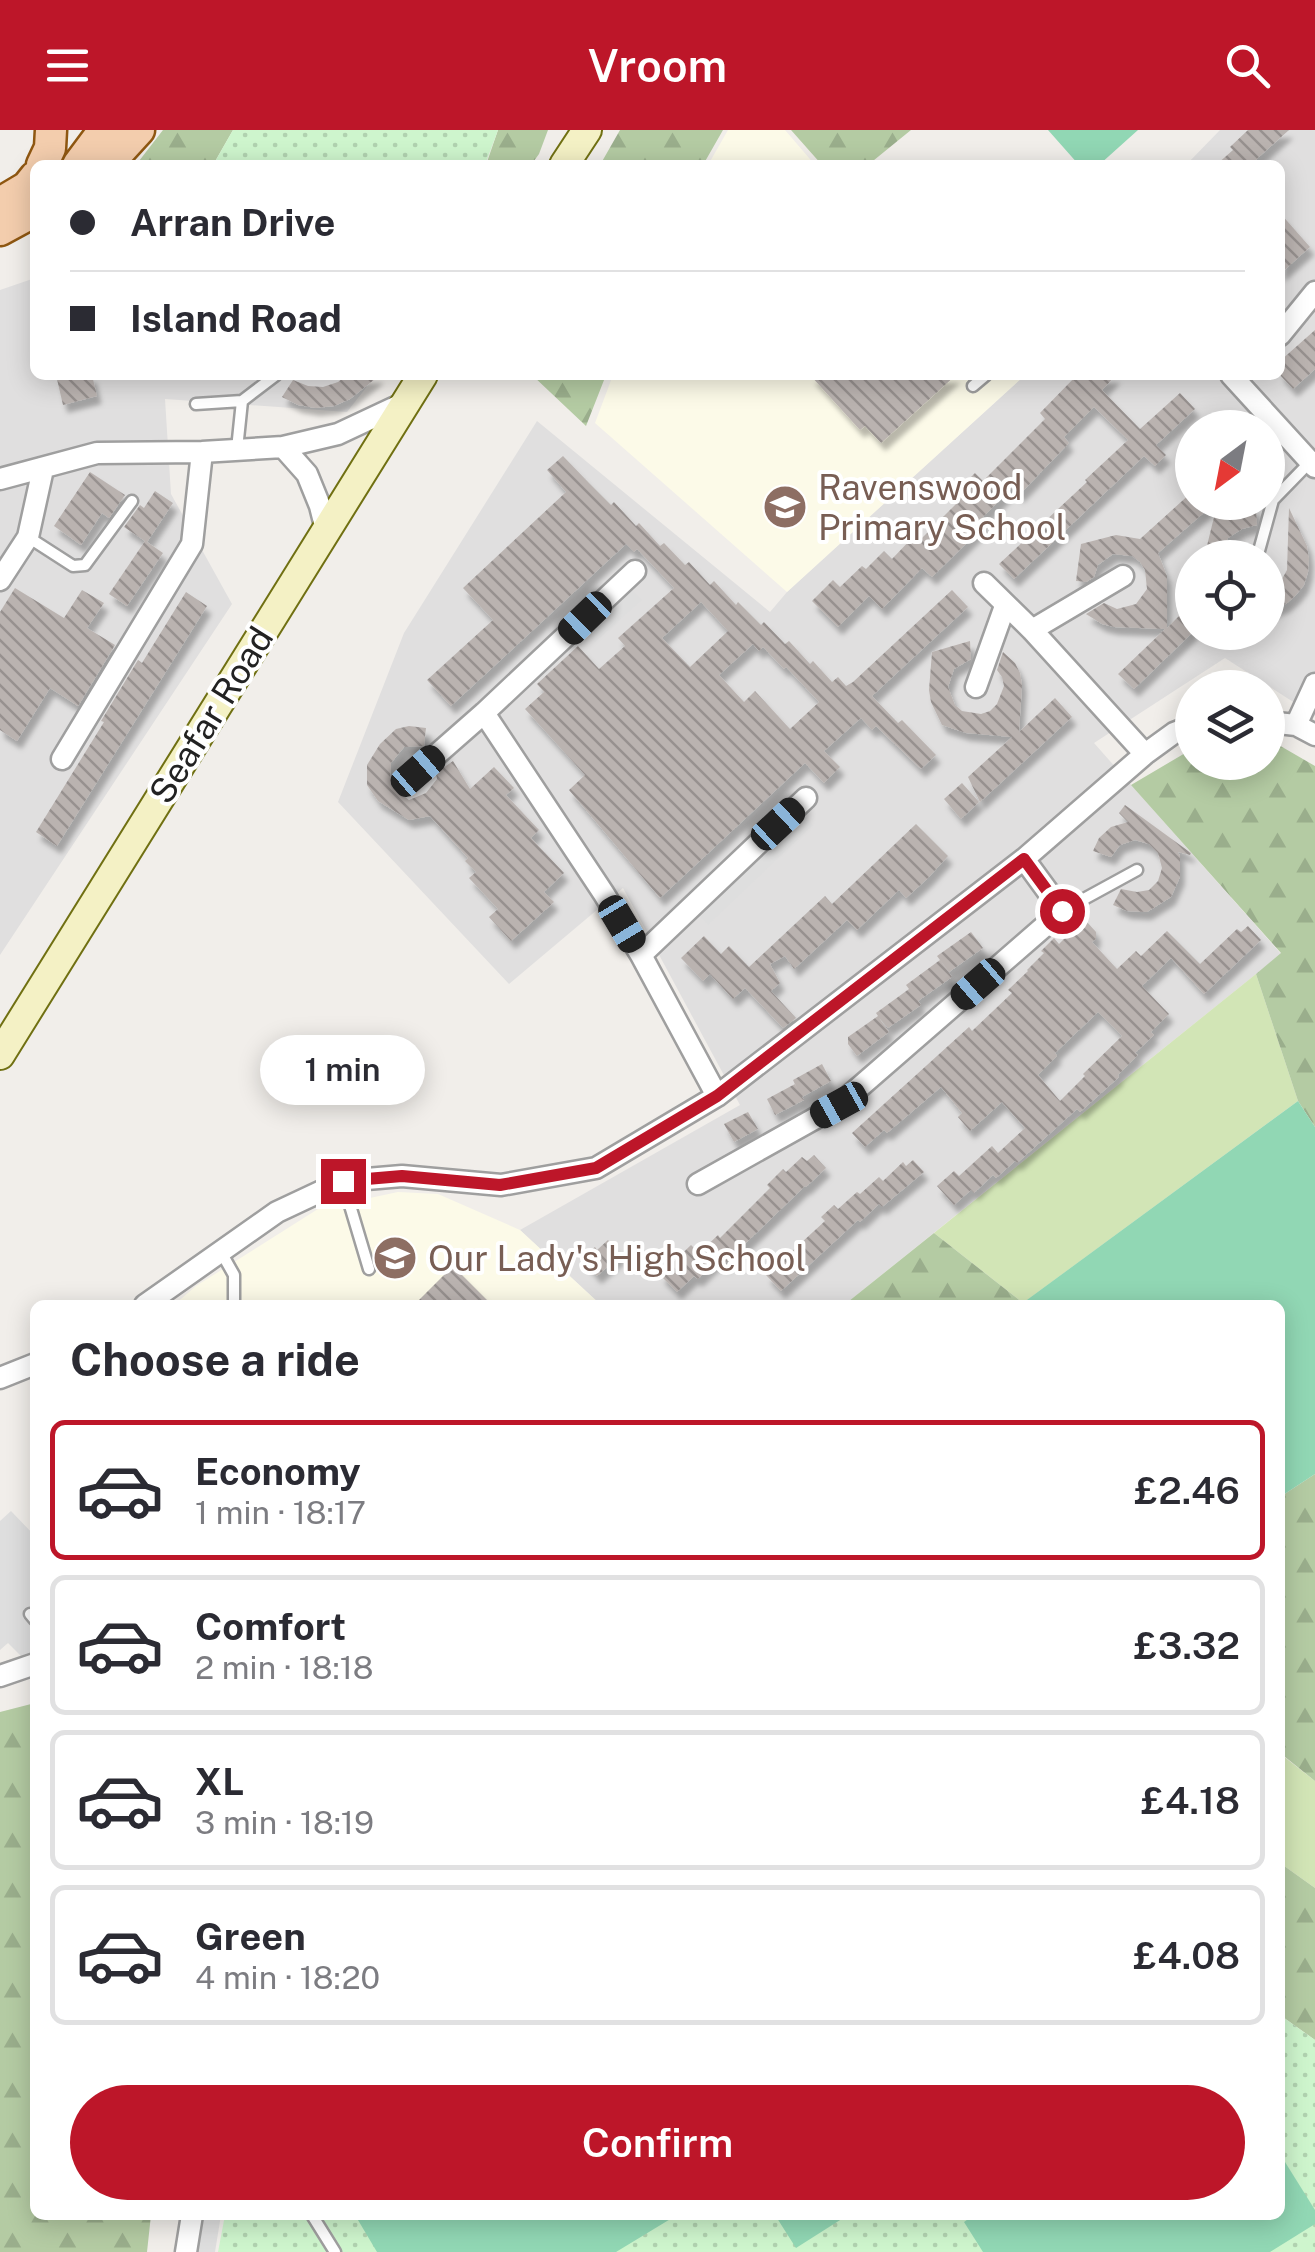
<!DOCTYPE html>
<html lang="en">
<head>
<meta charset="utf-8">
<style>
	:root { --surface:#fff; --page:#f7f7f7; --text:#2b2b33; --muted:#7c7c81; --line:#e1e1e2; --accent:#bd1629 }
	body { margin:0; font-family:"Public Sans",sans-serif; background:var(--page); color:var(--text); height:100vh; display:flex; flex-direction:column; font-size:38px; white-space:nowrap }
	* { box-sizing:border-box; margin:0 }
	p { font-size:32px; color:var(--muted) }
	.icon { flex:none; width:55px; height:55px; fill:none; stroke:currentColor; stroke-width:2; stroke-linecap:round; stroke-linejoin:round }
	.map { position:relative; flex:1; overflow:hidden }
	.panel { position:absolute; left:30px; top:1170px; width:1255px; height:920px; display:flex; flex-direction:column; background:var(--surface); border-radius:15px; box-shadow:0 5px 25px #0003 }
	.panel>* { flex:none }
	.hud { position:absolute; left:30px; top:30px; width:1255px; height:220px; border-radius:15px; box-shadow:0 5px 25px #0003; display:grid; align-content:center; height:220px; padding:0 40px; background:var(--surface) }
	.needle { width:65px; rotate:212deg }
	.tools { position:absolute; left:1175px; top:280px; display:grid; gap:20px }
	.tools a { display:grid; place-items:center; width:110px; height:110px; border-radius:50%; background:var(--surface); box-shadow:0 5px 25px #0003; font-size:50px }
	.end { position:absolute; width:45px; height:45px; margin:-22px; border:12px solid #bd1629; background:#fff; box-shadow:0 0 0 5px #fff }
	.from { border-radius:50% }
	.bubble { position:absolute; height:70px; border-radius:35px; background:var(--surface); box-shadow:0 5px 25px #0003; font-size:32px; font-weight:600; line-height:70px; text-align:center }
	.car { position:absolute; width:30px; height:60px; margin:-30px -15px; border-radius:12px; box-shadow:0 0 8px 2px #0007; background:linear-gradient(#222 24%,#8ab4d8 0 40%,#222 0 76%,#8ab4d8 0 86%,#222 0) }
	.hud b { display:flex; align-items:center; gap:35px; height:95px; font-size:38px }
	.hud b+b { border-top:2px solid var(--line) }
	.hud i { width:25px; height:25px; background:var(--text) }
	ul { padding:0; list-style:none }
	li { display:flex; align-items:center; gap:30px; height:140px; margin:0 20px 15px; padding:0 20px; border:5px solid var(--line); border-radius:15px }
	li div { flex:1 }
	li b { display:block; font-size:38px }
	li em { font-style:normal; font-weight:600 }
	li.selected { border-color:var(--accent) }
	li>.icon { width:90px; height:90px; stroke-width:1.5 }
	h2 { padding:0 40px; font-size:45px; line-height:120px }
	.button { display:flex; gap:20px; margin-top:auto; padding:20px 40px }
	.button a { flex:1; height:115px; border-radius:60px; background:var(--accent); color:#fff; font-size:40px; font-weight:600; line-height:115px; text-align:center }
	header { display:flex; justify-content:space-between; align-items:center; height:130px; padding:0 40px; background:var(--accent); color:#fff; font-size:45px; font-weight:600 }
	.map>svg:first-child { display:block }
</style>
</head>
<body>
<header><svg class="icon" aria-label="menu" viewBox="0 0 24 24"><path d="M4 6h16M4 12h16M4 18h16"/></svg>Vroom<svg class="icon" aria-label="search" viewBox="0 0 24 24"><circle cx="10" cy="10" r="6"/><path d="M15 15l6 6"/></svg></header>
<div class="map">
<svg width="1315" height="2122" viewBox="0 0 1315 2122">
	<defs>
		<pattern id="forest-firs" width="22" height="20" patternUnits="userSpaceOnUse" patternTransform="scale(2.5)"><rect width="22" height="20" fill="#b4cba3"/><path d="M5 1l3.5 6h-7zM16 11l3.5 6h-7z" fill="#9aae8c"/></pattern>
		<pattern id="park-dots" width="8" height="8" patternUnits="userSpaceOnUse" patternTransform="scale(2.5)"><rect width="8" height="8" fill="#cef5cd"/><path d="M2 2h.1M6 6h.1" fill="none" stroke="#b1d2b0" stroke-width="1.8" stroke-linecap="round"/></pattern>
		<pattern id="building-back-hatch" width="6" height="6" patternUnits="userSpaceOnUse" patternTransform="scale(2.5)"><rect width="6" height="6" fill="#bab3b0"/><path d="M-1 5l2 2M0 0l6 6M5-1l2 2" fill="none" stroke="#97918f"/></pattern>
		<filter id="shadow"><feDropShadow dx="4.5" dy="8" stdDeviation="2.5" flood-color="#0004"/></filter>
	</defs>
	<rect width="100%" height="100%" fill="#f1eeea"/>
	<path fill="#e0dfdf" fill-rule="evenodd" d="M1220,0H1315V586L1225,528L1094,613L1281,824L844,1175H601L520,1100L740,975L623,758L509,854L338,672L404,503L537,291L770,482L787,462L1025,245H1280V35H1186ZM1192,298H1268V372H1192ZM1192,428H1268V502H1192Z
		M35,148V245H376L347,282L165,269L171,364L232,474L0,825V160Z"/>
	<path fill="#fcfae8" d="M728,0H785L815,35H708Z
		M613,245H1025L787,462L595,293Z
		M398,1062L438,1064L520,1100L601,1175H174L196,1156L318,1079Z"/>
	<path fill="#d2e5b6" d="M1256,844L1298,971L1023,1173L934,1103Z
		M1283,1626L1315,1651V1758L1280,1733V1629Z"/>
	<path fill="url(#forest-firs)" d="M163,0H233L213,35H141L139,31Z
		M498,0H548L539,24L531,35H486Z
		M620,0H723L703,35H600Z
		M791,0H911L868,35H822Z
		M532,245H606L586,296Z
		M1268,614H1277L1315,636V997L1298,971L1256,844L1281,823L1131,655L1192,619V632H1268Z
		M934,1103L1023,1173L1020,1175H844Z
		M1315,1344V1651L1284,1626L1280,1629V1367Z
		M35,1573V2085H151L147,2122H0V1582Z
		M1280,1733L1315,1758V1910L1280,1885Z"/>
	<path fill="url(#park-dots)" d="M233,0H498L485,35H213Z
		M1280,1885L1315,1910V2122H218L225,2085H1280Z"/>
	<path fill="#91d7b4" d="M1048,0H1138L1099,35H1079Z
		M1298,971L1315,997V1344L1280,1367V1175H1020Z
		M1280,2024L1315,2080V2094L1270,2122H983L964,2092L974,2085H1280Z
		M355,2085H677L616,2122H377Z
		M775,2085H848L796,2118Z"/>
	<path fill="#dedede" d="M631,459L642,470L595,512L585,501Z
		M801,683L813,695L708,795L697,783Z
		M11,1381L35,1406V1519L24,1529L8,1513L0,1520V1391Z
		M192,2085H221L215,2122H186Z"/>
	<path fill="url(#building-back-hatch)" fill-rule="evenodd" filter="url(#shadow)" d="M1248,0H1289L1250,35H1216L1233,20L1230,17Z
		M1280,83L1310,117L1280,144Z
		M1315,200V239L1293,259L1280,245V231Z
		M56,245H92L97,266L63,275Z
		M347,245H380L350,269L334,276L316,278L298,275L282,267L293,250L308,256L323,257L338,252Z
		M810,245H956L881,313L865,296L860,300Z
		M1077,245H1116L1102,260L1140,299L1180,263L1195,279L1156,315L1166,325L1155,336L1144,326L1014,449L999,434L1087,352L1085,350L1128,310L1094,277L1064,307L1069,313L1019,365L1012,358L980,390L985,395L932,447L922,438L882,479L869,466L838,497L812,471L833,450L840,457L862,436L866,439L884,421L892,429L914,406L919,411L960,370L954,364L975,343L983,351L1045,289L1040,283Z
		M563,326L589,353L611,375L614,372L636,396L639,393L660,416L664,413L685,435L689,432L710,455L714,451L736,475L738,472L761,495L764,492L785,514L789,511L810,534L813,531L832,552L838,547L846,556L853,552L952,460L968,477L872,566L898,593L902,590L936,625L921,639L876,596L872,600L861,588L824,621L840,637L824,653L805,633L660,768L569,660L585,645L525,579L544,562L537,554L578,516L599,539L625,516L618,508L674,458L637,419L634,422L626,414L451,576L427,550L493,490L463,458L566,362L547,340ZM701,472L728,501L690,537L662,508ZM753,514L759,521L763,517L784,539L786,537L819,572L790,599L755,561L744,572L719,545Z
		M90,342L125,365L109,388L102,383L81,415L54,396Z
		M155,361L173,373L147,412L163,423L127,476L109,464L145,411L124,397L140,375L144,378Z
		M1192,362V372H1216L1158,423L1167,446V498L1192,473L1193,502L1134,559L1118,544L1165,499L1114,497L1102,494L1086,484L1104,473L1117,479L1136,474L1147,459L1145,440L1140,432L1132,426L1113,424L1098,435L1094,447L1086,452L1076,451L1081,414L1116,405L1140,409Z
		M1256,377L1257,395L1242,399L1228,408L1219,428H1204L1214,387Z
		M1289,378L1307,416L1309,429L1308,442L1304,455L1296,465L1286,474L1268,482V463L1282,449L1287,440Z
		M15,458L64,488L82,460L104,473L87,498L115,515L78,576L50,558L17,611L0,600V482Z
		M186,462L207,476L57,716L36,702L104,592L101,591L138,530L142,533Z
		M970,511L971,529L954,539L948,557L955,575L962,581L981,584L990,581L997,574L1004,556L1002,547L997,540L1003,522L1015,533L1020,543L1022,555L1019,602L1055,568L1072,587L980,672L968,647L1012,607L966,603L942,595L931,572L929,560L932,522Z
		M409,596L426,598L424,616L404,617L391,633L390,647L396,660L409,670L426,663L437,649L436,643L453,631L470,659L494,637L514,658L506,665L539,700L531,708L564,743L544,762L554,772L511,811L489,787L498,779L469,748L476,742L465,731L468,728L430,686L409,690L378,671L367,655V635L380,614L396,599Z
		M962,653L979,672L961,689L944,669Z
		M1125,675L1191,723L1190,725L1178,722L1180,726V747L1171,767L1147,782L1127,781L1113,775L1121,759L1137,762L1149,760L1158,751L1162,738L1158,723L1149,714L1135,710L1120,715L1111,727L1093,721L1099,708L1111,697L1128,692L1119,683Z
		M916,694L948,726L928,748L906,768L899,760L857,800L847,790L794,839L785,826L770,834L780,853L771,861L796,888L783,898L745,858L733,869L710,844L703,851L681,828L704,806L721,824L729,816L749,837L825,766L832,774Z
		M1087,792L1096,802V809L1092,812L1117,839L1136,821L1141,826L1167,801L1200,834L1237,799L1241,802L1248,796L1261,810L1204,864L1171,828L1142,856L1169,884L1151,902L1154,905L1135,923L1138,925L1118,945L1119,947L1080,982L1077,979L1017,1033L1015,1031L996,1048L993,1045L974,1063L971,1060L954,1075L937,1056L954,1041L959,1046L992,1016L998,1023L1025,998L1002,972L970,1001L958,987L962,983L941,957L887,1003L884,1000L865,1017L852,1003L969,897L972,901L1012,863L1008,860L1028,841L1027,840L1044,823L1041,821L1054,808L1059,814L1079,794L1082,798ZM1098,882L1122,906L1083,944L1085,946L1060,971L1038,945L1057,926L1055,923Z
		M971,802L983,818L949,842L937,826Z
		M940,830L952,847L918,871L906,855Z
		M909,859L921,875L888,898L879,888L889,902L857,926L848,914V907L878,886L876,883Z
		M822,934L831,951L802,967L804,970L775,985L767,969L795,954L798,961L793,950Z
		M748,982L758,999L734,1012L724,994Z
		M814,1025L826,1038L806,1057L805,1056L723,1135L718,1130L698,1149L694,1146L677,1162L660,1145L691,1115L699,1123L718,1105L720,1108L770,1058L767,1055L783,1039L786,1042L802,1027L807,1031Z
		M913,1030L924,1042L882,1077L879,1074L860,1092L858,1090L781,1161L766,1145L825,1091L821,1087L834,1075L838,1079L857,1062L860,1064L879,1047L883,1051L903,1032L906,1036Z
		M608,1110L621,1125L597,1146L582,1128L595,1117L597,1120Z
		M453,1136L492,1175H414Z"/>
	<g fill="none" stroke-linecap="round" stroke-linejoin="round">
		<defs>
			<path id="lane" d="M973,256L986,245
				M242,271L276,245
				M196,274L242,271L237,319
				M28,407L73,436L85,435L132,371
				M1257,428L1273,370L1310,332
				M1062,781L1137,740
				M343,1052L369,1139
				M221,1122L234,1145V1175
				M30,1484L35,1490
				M312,2085L335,2122"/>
			<path id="street" d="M1280,205L1315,162
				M1231,245L1315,337
				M283,317L307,344L320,376L326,400
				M0,349L97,323L202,322L283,317L338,304L404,273
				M0,450L28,407L43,339
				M984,453L1032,500L1145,624
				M1032,500L1123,446
				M976,557L1005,476
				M484,583L604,764L641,825L717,966
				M1268,592L1296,595L1315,605
				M1296,595L1315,554
				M62,629L192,414L202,322
				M418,641L484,583L635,441
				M641,825L806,668
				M698,1054L839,975L1062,781L1024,729
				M145,1175L277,1082L343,1051L402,1046L501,1055L596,1038L717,966L1024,729L1145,624L1174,603L1192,596
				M0,1248L35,1234
				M0,1546L35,1534
				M186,2122L192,2085"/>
			<path id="secondary" d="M564,35L587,0
				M0,925L423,245"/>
			<path id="primary" d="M42,35L50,18L51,0
				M78,35L104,0
				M107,35L139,0
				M0,73L27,57L35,47
				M0,100L35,81"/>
		</defs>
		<use href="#lane" stroke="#9f9f9f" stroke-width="15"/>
		<use href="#street" stroke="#9f9f9f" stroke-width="25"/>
		<use href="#secondary" stroke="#707012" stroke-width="32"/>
		<use href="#primary" stroke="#8f5711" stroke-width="35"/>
		<use href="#lane" stroke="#fff" stroke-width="10"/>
		<use href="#street" stroke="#fff" stroke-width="20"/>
		<use href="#secondary" stroke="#f4f1c5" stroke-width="28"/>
		<use href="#primary" stroke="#f3cdad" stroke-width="30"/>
	</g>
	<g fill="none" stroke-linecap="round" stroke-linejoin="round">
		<path stroke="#bd1629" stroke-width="12" d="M343,1051L402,1046L500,1055L596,1038L717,966L1024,729L1062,781"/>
	</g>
	<defs>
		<symbol id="school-disc" viewBox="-11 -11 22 22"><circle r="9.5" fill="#8d6e63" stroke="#fff"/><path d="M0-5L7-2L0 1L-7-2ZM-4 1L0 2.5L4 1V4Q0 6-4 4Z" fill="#fff"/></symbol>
	</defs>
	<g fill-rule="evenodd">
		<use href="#school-disc" x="760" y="352" width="50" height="50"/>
		<use href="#school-disc" x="370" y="1103" width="50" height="50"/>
	</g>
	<g text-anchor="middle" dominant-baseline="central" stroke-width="8" stroke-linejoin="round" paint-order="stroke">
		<g font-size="35" fill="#785e54" stroke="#fff" text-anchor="start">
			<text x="818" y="357">Ravenswood<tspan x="818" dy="40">Primary School</tspan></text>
			<text x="428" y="1128">Our Lady's High School</text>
		</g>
		<g font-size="35" fill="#222" stroke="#fff">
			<text transform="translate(211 585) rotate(-58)">Seafar Road</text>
		</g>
	</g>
</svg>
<div class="tools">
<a><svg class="needle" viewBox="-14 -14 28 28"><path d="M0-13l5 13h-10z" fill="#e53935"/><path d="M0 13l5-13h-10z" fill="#7c7c81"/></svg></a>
<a><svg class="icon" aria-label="locate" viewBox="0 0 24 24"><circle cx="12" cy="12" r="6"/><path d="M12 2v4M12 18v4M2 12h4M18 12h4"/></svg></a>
<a><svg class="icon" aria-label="layers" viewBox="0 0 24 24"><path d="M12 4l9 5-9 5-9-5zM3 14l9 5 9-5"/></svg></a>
</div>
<i class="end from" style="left:1062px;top:781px"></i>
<i class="end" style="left:343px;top:1051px"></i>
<div class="bubble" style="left:260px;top:905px;width:165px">1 min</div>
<i class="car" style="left:585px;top:488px;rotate:226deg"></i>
<i class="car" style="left:418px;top:641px;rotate:49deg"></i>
<i class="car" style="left:778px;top:694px;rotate:47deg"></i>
<i class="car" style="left:622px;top:794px;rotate:149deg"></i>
<i class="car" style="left:978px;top:854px;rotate:229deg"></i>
<i class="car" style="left:839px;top:975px;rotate:241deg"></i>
<div class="hud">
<b><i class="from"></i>Arran Drive</b>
<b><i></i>Island Road</b>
</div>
<section class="panel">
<h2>Choose a ride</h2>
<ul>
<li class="selected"><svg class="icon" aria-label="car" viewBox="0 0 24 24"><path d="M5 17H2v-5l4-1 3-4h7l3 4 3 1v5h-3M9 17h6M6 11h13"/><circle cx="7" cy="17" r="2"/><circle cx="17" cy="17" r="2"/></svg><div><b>Economy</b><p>1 min · 18:17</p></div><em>£2.46</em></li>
<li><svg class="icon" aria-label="car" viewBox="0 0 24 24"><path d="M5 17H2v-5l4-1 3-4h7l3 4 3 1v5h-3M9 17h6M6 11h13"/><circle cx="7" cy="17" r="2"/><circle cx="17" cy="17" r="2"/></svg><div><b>Comfort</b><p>2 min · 18:18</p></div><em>£3.32</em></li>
<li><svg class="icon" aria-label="car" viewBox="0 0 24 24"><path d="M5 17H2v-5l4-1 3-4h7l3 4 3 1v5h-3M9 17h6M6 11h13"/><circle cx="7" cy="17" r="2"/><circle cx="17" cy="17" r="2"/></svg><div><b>XL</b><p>3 min · 18:19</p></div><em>£4.18</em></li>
<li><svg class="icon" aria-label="car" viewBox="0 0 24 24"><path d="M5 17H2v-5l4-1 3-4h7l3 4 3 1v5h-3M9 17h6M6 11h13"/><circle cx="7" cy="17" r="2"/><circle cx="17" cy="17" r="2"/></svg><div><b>Green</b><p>4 min · 18:20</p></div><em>£4.08</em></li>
</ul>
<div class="button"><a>Confirm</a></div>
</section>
</div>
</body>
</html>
